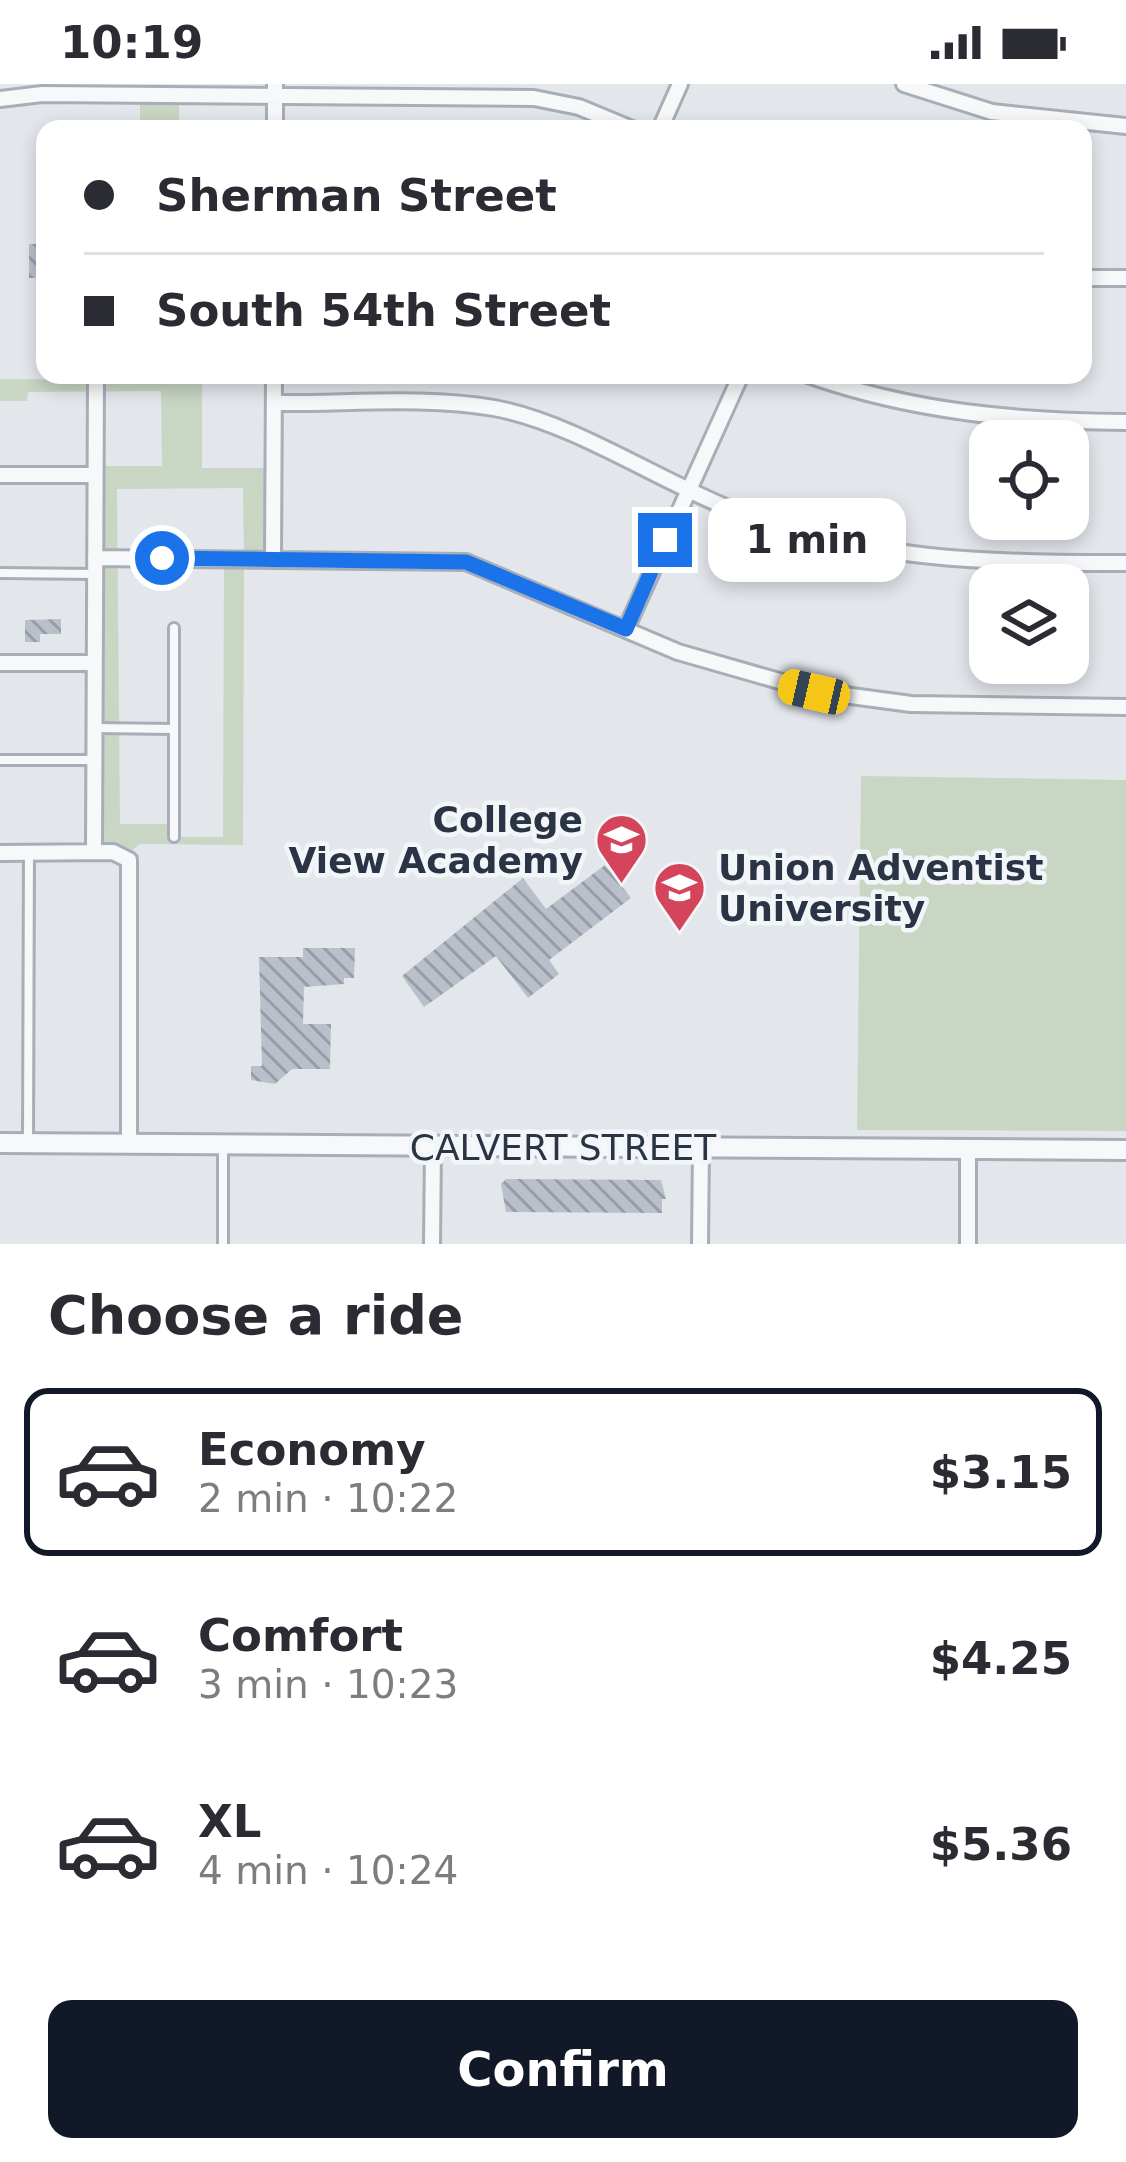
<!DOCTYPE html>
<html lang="en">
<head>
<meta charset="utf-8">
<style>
	:root { --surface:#fff; --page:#f7f7f7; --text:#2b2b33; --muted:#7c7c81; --line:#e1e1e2; --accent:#111827 }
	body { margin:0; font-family:"DejaVu Sans",sans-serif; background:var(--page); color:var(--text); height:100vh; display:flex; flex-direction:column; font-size:45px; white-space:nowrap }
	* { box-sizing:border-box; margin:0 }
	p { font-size:39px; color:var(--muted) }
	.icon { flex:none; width:66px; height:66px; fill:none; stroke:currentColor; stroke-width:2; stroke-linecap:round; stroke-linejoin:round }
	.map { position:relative; height:1160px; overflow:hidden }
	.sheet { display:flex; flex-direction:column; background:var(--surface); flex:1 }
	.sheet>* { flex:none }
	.top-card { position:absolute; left:36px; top:36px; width:1056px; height:264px; border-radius:24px; box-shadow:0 6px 18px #0003; display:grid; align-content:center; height:264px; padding:0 48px; background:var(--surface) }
	.buttons { position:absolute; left:969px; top:336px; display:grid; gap:24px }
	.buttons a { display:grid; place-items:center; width:120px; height:120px; border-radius:24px; background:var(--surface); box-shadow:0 6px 18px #0003; font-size:60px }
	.end { position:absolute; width:54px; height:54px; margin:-27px; border:15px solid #1a73e8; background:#fff; box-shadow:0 0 0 6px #fff }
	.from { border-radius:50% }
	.bubble { position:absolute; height:84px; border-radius:24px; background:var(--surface); box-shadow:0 6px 18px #0003; font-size:39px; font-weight:700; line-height:84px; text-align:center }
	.car { position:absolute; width:36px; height:72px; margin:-36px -18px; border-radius:15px; box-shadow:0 0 9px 3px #0007; background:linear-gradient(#f5c518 24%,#345 0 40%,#f5c518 0 76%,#345 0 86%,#f5c518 0) }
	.top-card b { display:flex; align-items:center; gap:42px; height:114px; font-size:45px }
	.top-card b+b { border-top:3px solid var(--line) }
	.top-card i { width:30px; height:30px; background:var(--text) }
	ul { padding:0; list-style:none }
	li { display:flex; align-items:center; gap:36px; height:168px; margin:0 24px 18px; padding:0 24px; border:6px solid transparent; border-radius:24px }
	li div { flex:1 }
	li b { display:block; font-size:45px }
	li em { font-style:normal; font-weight:700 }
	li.current { border-color:var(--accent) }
	li>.icon { width:108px; height:108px; stroke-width:1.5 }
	h2 { padding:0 48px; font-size:54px; line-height:144px }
	.cta { display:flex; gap:24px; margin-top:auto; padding:24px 48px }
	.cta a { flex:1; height:138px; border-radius:24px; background:var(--accent); color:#fff; font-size:48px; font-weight:700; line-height:138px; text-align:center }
	.status { display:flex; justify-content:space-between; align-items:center; height:84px; padding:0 60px; background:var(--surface); direction:ltr }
	.status svg { height:33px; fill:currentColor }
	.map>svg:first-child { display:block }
</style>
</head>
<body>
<div class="status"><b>10:19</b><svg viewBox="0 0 49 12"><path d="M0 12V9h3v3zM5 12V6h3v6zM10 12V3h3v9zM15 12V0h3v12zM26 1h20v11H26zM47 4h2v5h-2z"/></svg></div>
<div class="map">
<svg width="1126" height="1160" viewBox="0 0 1126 1160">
	<defs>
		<pattern id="building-back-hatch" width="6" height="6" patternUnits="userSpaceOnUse" patternTransform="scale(3)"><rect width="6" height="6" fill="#bac0ca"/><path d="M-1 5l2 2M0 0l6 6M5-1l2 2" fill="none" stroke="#979da6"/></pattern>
	</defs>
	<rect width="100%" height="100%" fill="#e3e7ec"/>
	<path fill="#c9d6c4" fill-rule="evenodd" d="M140,11H179V45H140Z
		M140,291H202V384H274L273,474L244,475L243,761L140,760L125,771L94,768L95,382H162L161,307L28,308L27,317H0V295L139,296ZM243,404L244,473L224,474L223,753H174L173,740H120L117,405Z
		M861,692L1126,696V1047L857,1046Z"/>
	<path fill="url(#building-back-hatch)" d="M29,160H45V194H29Z
		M61,535V550H40V558H25V536Z
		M605,781L631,814L549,876L559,890L528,914L496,872L424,923L402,892L523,794L546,825Z
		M303,864H355L354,894H344V900L304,903L303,940H331L330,985H292L275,1000L251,996V982H262L259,873H303Z
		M506,1095L661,1096L666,1115H662V1129L506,1128L501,1100Z"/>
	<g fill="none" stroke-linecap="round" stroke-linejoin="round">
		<defs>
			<path id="service" d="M0,489L94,490
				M95,644L174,645
				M0,676H94
				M174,753V544
				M28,1058L29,768
				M223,1160V1063"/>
			<path id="minor" d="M904,0L992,28L1126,42
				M0,15L42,10L534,14L579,23L632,45
				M275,45V0
				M660,45L680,0
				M1083,194H1126
				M808,291C913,328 1015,337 1126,338
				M274,319C346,320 423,312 494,324C575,339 660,398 738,428C865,477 992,479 1126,479
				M0,391H95
				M95,474L466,478L678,568L814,607L911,620L1126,623
				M273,474L274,291
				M626,545L741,291
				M0,579H94
				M94,768L96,295
				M0,769L113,768L129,776V1060
				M968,1066V1160
				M432,1160L433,1063
				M700,1160L701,1063"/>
			<path id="tertiary" d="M0,1059L1126,1066"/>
		</defs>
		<use href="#service" stroke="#a8aeb7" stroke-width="14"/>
		<use href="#minor" stroke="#a8aeb7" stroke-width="20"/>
		<use href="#tertiary" stroke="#a8aeb7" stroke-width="24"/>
		<use href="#service" stroke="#f6f8fa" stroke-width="8"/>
		<use href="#minor" stroke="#f6f8fa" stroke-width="14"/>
		<use href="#tertiary" stroke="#f6f8fa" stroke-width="18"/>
	</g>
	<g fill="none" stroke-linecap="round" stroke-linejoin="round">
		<path stroke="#1a73e8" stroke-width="15" d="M162,474L466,478L626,545L665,456"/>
	</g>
	<defs>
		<symbol id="school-pin" viewBox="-11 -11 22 30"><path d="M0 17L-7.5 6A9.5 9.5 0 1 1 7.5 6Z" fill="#d4455b" stroke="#f3f6f9"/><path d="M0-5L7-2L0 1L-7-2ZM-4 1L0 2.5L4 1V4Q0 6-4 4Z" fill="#fff"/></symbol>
		<symbol id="university-pin" viewBox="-11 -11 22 30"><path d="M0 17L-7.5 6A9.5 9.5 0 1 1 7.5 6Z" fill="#d4455b" stroke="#f3f6f9"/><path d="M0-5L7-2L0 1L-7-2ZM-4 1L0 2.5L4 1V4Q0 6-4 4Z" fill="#fff"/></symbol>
	</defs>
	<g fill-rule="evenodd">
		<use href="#school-pin" x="592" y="726" width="59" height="81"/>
		<use href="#university-pin" x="650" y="774" width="59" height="81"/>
	</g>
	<g text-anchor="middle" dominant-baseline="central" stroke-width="9" stroke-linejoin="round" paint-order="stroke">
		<g font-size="36" font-weight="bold" fill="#2a3445" stroke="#f3f6f9" text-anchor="end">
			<text x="583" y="735">College<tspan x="583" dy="41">View Academy</tspan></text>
			<text x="718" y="783" text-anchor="start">Union Adventist<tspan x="718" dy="41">University</tspan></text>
		</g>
		<g font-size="36" fill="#2a3445" stroke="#f3f6f9">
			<text x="563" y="1063">CALVERT STREET</text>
		</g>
	</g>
</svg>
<div class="buttons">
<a><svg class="icon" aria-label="locate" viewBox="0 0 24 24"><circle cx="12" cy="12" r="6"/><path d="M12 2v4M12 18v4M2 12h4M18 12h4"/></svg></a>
<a><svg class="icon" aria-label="layers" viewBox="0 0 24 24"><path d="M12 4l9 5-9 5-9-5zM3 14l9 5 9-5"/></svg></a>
</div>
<i class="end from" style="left:162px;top:474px"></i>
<i class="end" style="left:665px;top:456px"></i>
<div class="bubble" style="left:708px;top:414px;width:198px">1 min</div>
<i class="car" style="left:814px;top:608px;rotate:283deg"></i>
<div class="top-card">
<b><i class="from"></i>Sherman Street</b>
<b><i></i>South 54th Street</b>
</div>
</div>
<section class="sheet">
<h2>Choose a ride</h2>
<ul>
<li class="current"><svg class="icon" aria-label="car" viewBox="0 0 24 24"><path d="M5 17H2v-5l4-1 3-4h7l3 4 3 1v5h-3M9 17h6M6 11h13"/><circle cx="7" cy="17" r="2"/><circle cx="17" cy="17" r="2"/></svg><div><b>Economy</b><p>2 min · 10:22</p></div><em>$3.15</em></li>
<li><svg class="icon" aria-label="car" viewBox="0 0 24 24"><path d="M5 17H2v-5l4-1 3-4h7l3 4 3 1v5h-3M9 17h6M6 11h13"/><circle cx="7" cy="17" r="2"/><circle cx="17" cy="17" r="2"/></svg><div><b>Comfort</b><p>3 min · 10:23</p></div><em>$4.25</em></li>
<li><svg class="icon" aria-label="car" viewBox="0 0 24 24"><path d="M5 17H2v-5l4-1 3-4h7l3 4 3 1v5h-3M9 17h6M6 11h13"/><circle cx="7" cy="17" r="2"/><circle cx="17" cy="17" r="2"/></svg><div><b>XL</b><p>4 min · 10:24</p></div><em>$5.36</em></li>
</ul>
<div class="cta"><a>Confirm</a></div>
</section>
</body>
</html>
